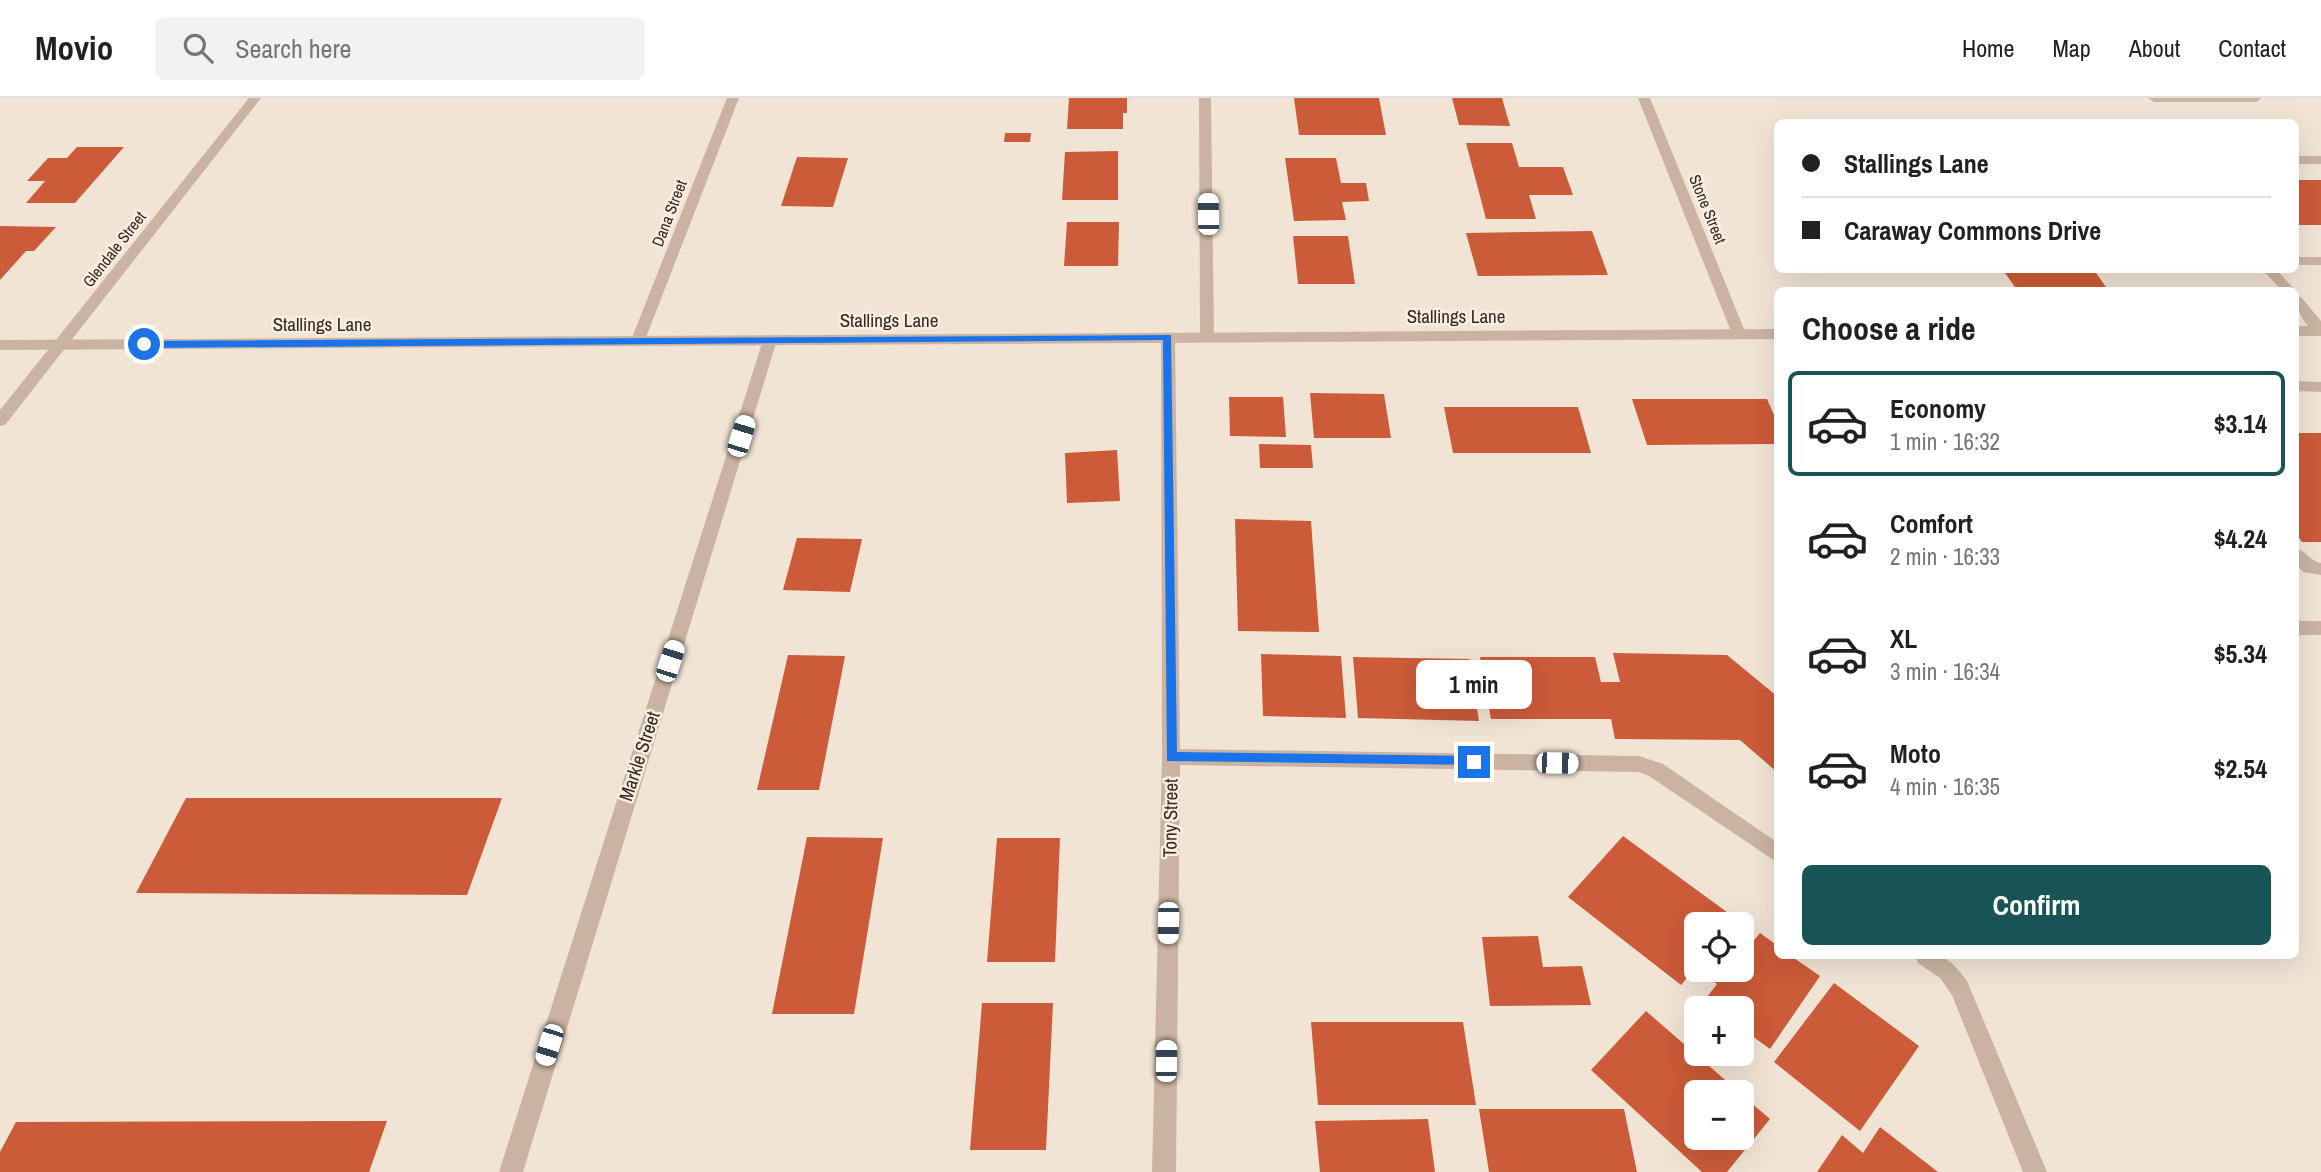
<!DOCTYPE html>
<html lang="en">
<head>
<meta charset="utf-8">
<style>
	:root { --surface:#fff; --page:#f2f2f2; --text:#202124; --muted:#757577; --line:#e0e0e0; --accent:#185356 }
	body { margin:0; font-family:"Archivo Narrow",sans-serif; background:var(--page); color:var(--text); height:100vh; display:flex; flex-direction:column; font-size:26px; white-space:nowrap }
	* { box-sizing:border-box; margin:0 }
	p { font-size:23px; color:var(--muted) }
	.icon { flex:none; width:38px; height:38px; fill:none; stroke:currentColor; stroke-width:2; stroke-linecap:round; stroke-linejoin:round }
	.map { position:relative; flex:1; overflow:hidden }
	.sheet { position:absolute; left:1774px; top:189px; width:525px; height:672px; display:flex; flex-direction:column; background:var(--surface); border-radius:10px; box-shadow:0 7px 28px #0002 }
	.sheet>* { flex:none }
	.banner { position:absolute; left:1774px; top:21px; width:525px; height:154px; border-radius:10px; box-shadow:0 7px 28px #0002; display:grid; align-content:center; height:154px; padding:0 28px; background:var(--surface) }
	.tools { position:absolute; left:1684px; top:814px; display:grid; gap:14px }
	.tools a { display:grid; place-items:center; width:70px; height:70px; border-radius:10px; background:var(--surface); box-shadow:0 7px 28px #0002; font-size:35px }
	.end { position:absolute; width:32px; height:32px; margin:-16px; border:9px solid #1a73e8; background:#fff; box-shadow:0 0 0 4px #fff }
	.from { border-radius:50% }
	.bubble { position:absolute; height:49px; border-radius:10px; background:var(--surface); box-shadow:0 7px 28px #0002; font-size:23px; font-weight:700; line-height:49px; text-align:center }
	.car { position:absolute; width:21px; height:42px; margin:-21px -10px; border-radius:9px; box-shadow:0 0 5px 2px #0007; background:linear-gradient(#fff 24%,#345 0 40%,#fff 0 76%,#345 0 86%,#fff 0) }
	.banner b { display:flex; align-items:center; gap:24px; height:66px; font-size:26px }
	.banner b+b { border-top:2px solid var(--line) }
	.banner i { width:18px; height:18px; background:var(--text) }
	ul { padding:0; list-style:none }
	li { display:flex; align-items:center; gap:21px; height:105px; margin:0 14px 10px; padding:0 14px; border:4px solid transparent; border-radius:10px }
	li div { flex:1 }
	li b { display:block; font-size:26px }
	li em { font-style:normal; font-weight:700 }
	li.active { border-color:var(--accent) }
	li>.icon { width:63px; height:63px; stroke-width:1.5 }
	h2 { padding:0 28px; font-size:32px; line-height:84px }
	.button { display:flex; gap:14px; margin-top:auto; padding:14px 28px }
	.button a { flex:1; height:80px; border-radius:10px; background:var(--accent); color:#fff; font-size:28px; font-weight:700; line-height:80px; text-align:center }
	header { display:flex; align-items:center; gap:42px; box-sizing:border-box; height:98px; padding:0 35px; background:var(--surface); border-bottom:2px solid var(--line) }
	header strong { font-size:33px }
	nav { display:flex; gap:38px; margin-inline-start:auto; font-size:24px }
	.search { width:490px; height:63px; background:var(--page); display:flex; align-items:center; gap:18px; box-sizing:border-box; padding:0 24px; border-radius:10px; color:var(--muted); font-size:26px }
	.map>svg:first-child { display:block }
</style>
</head>
<body>
<header>
<strong>Movio</strong>
<div class="search"><svg class="icon" aria-label="search" viewBox="0 0 24 24"><circle cx="10" cy="10" r="6"/><path d="M15 15l6 6"/></svg>Search here</div>
<nav><a>Home</a><a>Map</a><a>About</a><a>Contact</a></nav>
</header>
<div class="map">
<svg width="2321" height="1074" viewBox="0 0 2321 1074">
	<rect width="100%" height="100%" fill="#f2e4d5"/>
	<path fill="#cc5b39" d="M1069,0H1127V15H1123V31H1067Z
		M1294,0H1379L1386,37H1299Z
		M1452,0H1502L1510,28L1459,27Z
		M1005,35H1031L1030,44H1004Z
		M1466,45H1512L1519,69H1563L1573,97H1529L1536,121H1486Z
		M77,49H124L75,105H26L45,83H27L48,60H67Z
		M1118,53V102H1062L1065,54Z
		M797,59L848,60L833,109L781,108Z
		M1285,60H1336L1341,85H1366L1369,103L1342,104L1346,122L1294,123Z
		M2296,82H2321V127H2296Z
		M1067,124H1119L1118,168H1064Z
		M0,128L56,129L34,153H26L0,182Z
		M1592,133L1608,177L1478,178L1466,135Z
		M1293,138H1348L1355,186H1298Z
		M2003,172H2094L2108,192H2017Z
		M1310,295L1384,296L1391,340H1314Z
		M1229,299H1283L1286,339L1230,338Z
		M1632,301H1767L1778,326V346L1647,347Z
		M1444,309H1578L1591,355H1453Z
		M2296,335H2321V444H2302L2296,436Z
		M1259,346L1311,347L1313,370H1260Z
		M1117,352L1120,403L1067,405L1065,355Z
		M1235,421L1311,423L1319,534L1238,533Z
		M797,440L862,441L850,494L783,492Z
		M1613,555L1727,557L1778,599V675L1740,642L1615,641L1611,621H1491L1480,559H1595L1601,584H1620Z
		M1261,556L1341,558L1346,620L1263,618Z
		M788,557L845,558L819,692H757Z
		M1353,559L1469,561L1479,623L1358,620Z
		M186,700H502L467,797L136,795Z
		M1623,738L1735,820L1730,826H1696V869L1681,887L1568,799Z
		M807,739L883,740L854,916H772Z
		M997,740H1060L1055,864H987Z
		M1760,835L1778,848V858H1791L1820,878L1770,951L1741,930V910H1714L1704,903L1717,886L1703,875L1706,872H1741V858Z
		M1538,838L1543,869L1582,868L1591,907L1490,908L1482,839Z
		M1834,885L1919,948L1860,1033L1774,964Z
		M982,905H1053L1046,1052H970Z
		M1646,913L1739,994H1696V1040H1741V996L1770,1021L1727,1074H1702L1591,972Z
		M1311,924H1463L1476,1007H1318Z
		M1479,1011H1624L1637,1074H1489Z
		M1428,1021L1435,1074H1320L1315,1023Z
		M387,1023L369,1074H0V1054L16,1024Z
		M1880,1029L1938,1074H1817L1842,1037L1863,1055Z"/>
	<g fill="none" stroke-linecap="round" stroke-linejoin="round">
		<path fill="#cab3a1" fill-rule="evenodd" d="M2148,0H2262L2256,4H2154Z
			M2296,58H2321V66H2296Z
			M2296,159H2321V167H2296Z
			M2263,172H2277L2295,192H2281Z
			M2296,198L2301,199L2321,223V237C2306,231 2296,213 2296,198Z
			M2296,283L2321,284V294L2296,293Z
			M2296,450C2306,453 2310,463 2321,465V477L2303,474L2296,466Z"/>
		<path fill="#cab3a1" fill-rule="evenodd" d="M249,0H261L5,327L0,328V312Z
			M727,0H739L645,242L638,247L633,245L631,242Z
			M1199,0H1211L1214,239L1207,244L1200,239Z
			M1638,0H1650L1746,236L1744,239H1734L1732,236Z
			M1168,234L1175,239L1180,651L1639,658L1663,666L1778,745V765L1649,678L1639,674L1180,667L1176,1074H1152L1162,659L1161,239Z
			M770,237L777,242L523,1074H499L763,242Z
			M2296,523H2321V537H2296Z
			M1915,858C1943,855 1950,860 1967,883L2047,1074H2023L1952,897L1940,880L1918,865Z"/>
		<path fill="#cab3a1" fill-rule="evenodd" d="M2296,228H2321V238H2296Z
			M1778,231V241L0,252V242Z"/>
	</g>
	<path fill="#1a73e8" d="M1171,237L1177,654L1474,658L1478,660V667L1167,663L1163,242L144,250L139,246L144,243Z"/>
	<g text-anchor="middle" dominant-baseline="central" stroke-width="5" stroke-linejoin="round" paint-order="stroke">
		<g font-size="16" fill="#342924" stroke="#faeee1">
			<text transform="translate(1708 111) rotate(68)">Stone Street</text>
			<text transform="translate(669 115) rotate(-69)">Dana Street</text>
			<text transform="translate(114 151) rotate(-52)">Glendale Street</text>
		</g>
		<g font-size="19" fill="#342924" stroke="#faeee1">
			<text x="1456" y="218">Stallings Lane</text>
			<text x="889" y="222">Stallings Lane</text>
			<text x="322" y="226">Stallings Lane</text>
			<text transform="translate(639 658) rotate(-72)">Markle Street</text>
			<text transform="translate(1170 720) rotate(-89)">Tony Street</text>
		</g>
	</g>
</svg>
<div class="tools">
<a><svg class="icon" aria-label="locate" viewBox="0 0 24 24"><circle cx="12" cy="12" r="6"/><path d="M12 2v4M12 18v4M2 12h4M18 12h4"/></svg></a>
<a>+</a>
<a>−</a>
</div>
<i class="end from" style="left:144px;top:246px"></i>
<i class="end" style="left:1474px;top:664px"></i>
<div class="bubble" style="left:1416px;top:562px;width:116px">1 min</div>
<i class="car" style="left:1208px;top:116px;rotate:359deg"></i>
<i class="car" style="left:741px;top:338px;rotate:17deg"></i>
<i class="car" style="left:670px;top:563px;rotate:18deg"></i>
<i class="car" style="left:1557px;top:665px;rotate:91deg"></i>
<i class="car" style="left:1168px;top:825px;rotate:181deg"></i>
<i class="car" style="left:549px;top:947px;rotate:197deg"></i>
<i class="car" style="left:1166px;top:963px;rotate:1deg"></i>
<div class="banner">
<b><i class="from"></i>Stallings Lane</b>
<b><i></i>Caraway Commons Drive</b>
</div>
<section class="sheet">
<h2>Choose a ride</h2>
<ul>
<li class="active"><svg class="icon" aria-label="car" viewBox="0 0 24 24"><path d="M5 17H2v-5l4-1 3-4h7l3 4 3 1v5h-3M9 17h6M6 11h13"/><circle cx="7" cy="17" r="2"/><circle cx="17" cy="17" r="2"/></svg><div><b>Economy</b><p>1 min · 16:32</p></div><em>$3.14</em></li>
<li><svg class="icon" aria-label="car" viewBox="0 0 24 24"><path d="M5 17H2v-5l4-1 3-4h7l3 4 3 1v5h-3M9 17h6M6 11h13"/><circle cx="7" cy="17" r="2"/><circle cx="17" cy="17" r="2"/></svg><div><b>Comfort</b><p>2 min · 16:33</p></div><em>$4.24</em></li>
<li><svg class="icon" aria-label="car" viewBox="0 0 24 24"><path d="M5 17H2v-5l4-1 3-4h7l3 4 3 1v5h-3M9 17h6M6 11h13"/><circle cx="7" cy="17" r="2"/><circle cx="17" cy="17" r="2"/></svg><div><b>XL</b><p>3 min · 16:34</p></div><em>$5.34</em></li>
<li><svg class="icon" aria-label="car" viewBox="0 0 24 24"><path d="M5 17H2v-5l4-1 3-4h7l3 4 3 1v5h-3M9 17h6M6 11h13"/><circle cx="7" cy="17" r="2"/><circle cx="17" cy="17" r="2"/></svg><div><b>Moto</b><p>4 min · 16:35</p></div><em>$2.54</em></li>
</ul>
<div class="button"><a>Confirm</a></div>
</section>
</div>
</body>
</html>
